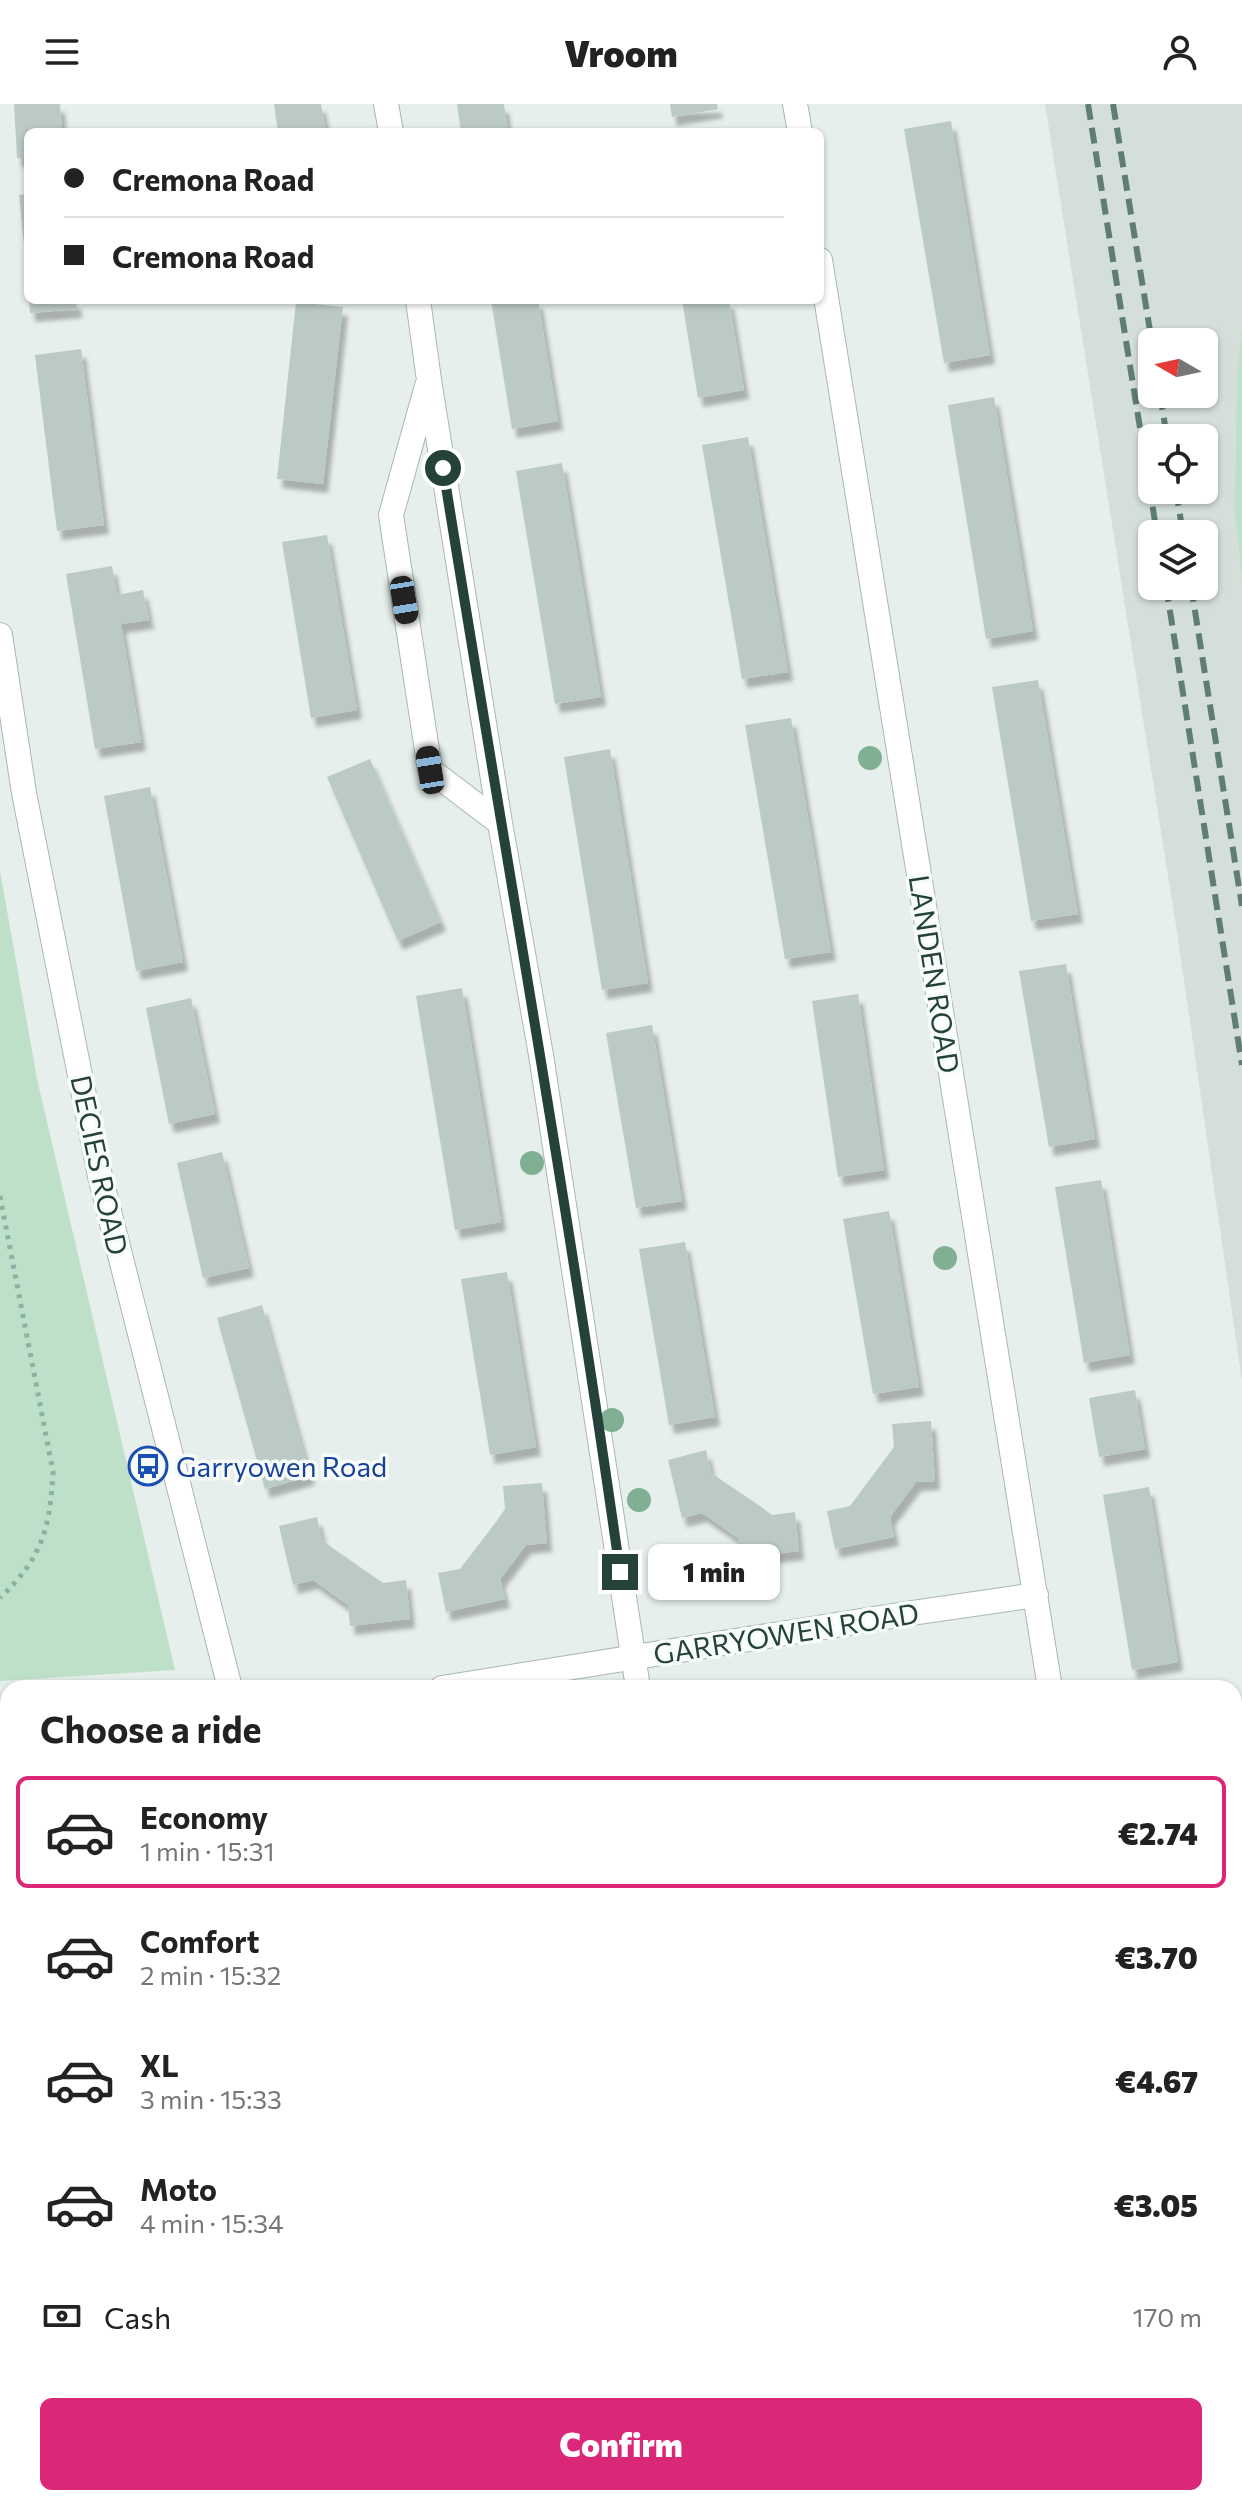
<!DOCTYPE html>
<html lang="en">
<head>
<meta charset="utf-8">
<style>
	:root { --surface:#fff; --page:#f6f6f6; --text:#222; --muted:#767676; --line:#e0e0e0; --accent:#db2777 }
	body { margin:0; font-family:Commissioner,sans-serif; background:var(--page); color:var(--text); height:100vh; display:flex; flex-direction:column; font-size:30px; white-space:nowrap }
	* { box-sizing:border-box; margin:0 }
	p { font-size:26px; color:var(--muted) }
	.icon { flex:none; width:44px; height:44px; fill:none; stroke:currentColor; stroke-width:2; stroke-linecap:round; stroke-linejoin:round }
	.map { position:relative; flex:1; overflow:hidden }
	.sheet { position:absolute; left:0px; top:1576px; width:1242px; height:826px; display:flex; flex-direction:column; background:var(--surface); border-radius:24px 24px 0 0; box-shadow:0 2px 6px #0004 }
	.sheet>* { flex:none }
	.hud { position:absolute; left:24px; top:24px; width:800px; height:176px; border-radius:12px; box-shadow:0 2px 6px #0004; display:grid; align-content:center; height:176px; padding:0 40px; background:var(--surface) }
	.needle { width:52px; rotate:279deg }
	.fabs { position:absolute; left:1138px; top:224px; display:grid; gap:16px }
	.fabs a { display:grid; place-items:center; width:80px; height:80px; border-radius:12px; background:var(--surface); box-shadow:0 2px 6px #0004; font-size:40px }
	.end { position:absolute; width:36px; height:36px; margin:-18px; border:10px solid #24423a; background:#fff; box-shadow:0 0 0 4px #fff }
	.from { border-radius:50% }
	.bubble { position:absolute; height:56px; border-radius:12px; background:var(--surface); box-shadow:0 2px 6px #0004; font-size:26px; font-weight:800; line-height:56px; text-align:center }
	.car { position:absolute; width:24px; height:48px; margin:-24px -12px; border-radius:10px; box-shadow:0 0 6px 2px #0007; background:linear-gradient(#222 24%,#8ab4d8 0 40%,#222 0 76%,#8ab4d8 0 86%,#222 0) }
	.hud b { display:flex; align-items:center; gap:28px; height:76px; font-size:30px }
	.hud b+b { border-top:2px solid var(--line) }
	.hud i { width:20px; height:20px; background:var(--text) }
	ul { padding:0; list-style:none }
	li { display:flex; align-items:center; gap:24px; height:112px; margin:0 16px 12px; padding:0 24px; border:4px solid transparent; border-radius:12px }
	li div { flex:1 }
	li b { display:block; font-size:30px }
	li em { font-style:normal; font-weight:800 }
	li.current { border-color:var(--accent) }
	li>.icon { width:72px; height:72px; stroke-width:1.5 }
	h2 { padding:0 40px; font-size:36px; line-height:96px }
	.pay { display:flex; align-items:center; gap:20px; height:88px; padding:0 40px; font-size:30px }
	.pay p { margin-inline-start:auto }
	.action { display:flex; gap:16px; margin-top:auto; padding:16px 40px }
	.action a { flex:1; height:92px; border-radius:12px; background:var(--accent); color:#fff; font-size:32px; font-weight:800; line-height:92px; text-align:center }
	header { display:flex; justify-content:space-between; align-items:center; height:104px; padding:0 40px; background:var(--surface); font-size:36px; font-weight:800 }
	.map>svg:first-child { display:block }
</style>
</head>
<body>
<header><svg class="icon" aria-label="menu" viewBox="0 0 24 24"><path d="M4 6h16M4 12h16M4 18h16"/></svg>Vroom<svg class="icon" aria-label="person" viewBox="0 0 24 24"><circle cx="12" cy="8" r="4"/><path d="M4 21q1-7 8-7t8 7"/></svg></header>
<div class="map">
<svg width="1242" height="2401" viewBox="0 0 1242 2401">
	<defs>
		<filter id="shadow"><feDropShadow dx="5" dy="9" stdDeviation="2" flood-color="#0004"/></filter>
	</defs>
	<rect width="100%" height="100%" fill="#e6efeb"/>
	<path fill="#d4dfda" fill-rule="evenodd" d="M1045,0H1242V1277L1177,828ZM1152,238H1204V290H1152ZM1152,334H1204V386H1152ZM1152,430H1204V482H1152Z
		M431,2394H530L531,2401H432Z"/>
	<path fill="#bfe0c8" d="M1242,228V475L1235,407L1237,271Z
		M0,767L37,975L175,1566L0,1577Z"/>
	<path fill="#bbcac4" filter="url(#shadow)" d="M14,0H60L62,28H28V54H17Z
		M274,0H321L326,28H278Z
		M457,0H504L508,28H461Z
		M670,0H717L718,5L672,13Z
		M951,17L990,251L944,259L904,25Z
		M28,90V161H26L19,91Z
		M29,196H76L77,205L30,209Z
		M491,196H538L558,317L512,325Z
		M682,196H729L744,286L698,294Z
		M296,198L343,203L323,380L277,375Z
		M81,245L104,421L57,427L35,251Z
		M994,293L1033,527L986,535L948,301Z
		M748,333L788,568L742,575L702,341Z
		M562,359L601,593L555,600L516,367Z
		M327,431L357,606L311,614L282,438Z
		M112,462L117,491L143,486L149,516L121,520L141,638L95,645L66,470Z
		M1038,576L1078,810L1031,817L992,583Z
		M791,614L831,848L785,855L745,621Z
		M610,645L648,879L602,886L564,653Z
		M370,655L441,818L398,837L327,673Z
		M150,683L183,858L136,867L104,692Z
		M1066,860L1095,1035L1049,1043L1019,867Z
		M462,884L501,1118L455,1126L416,892Z
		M858,890L884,1066L838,1073L812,897Z
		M191,894L215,1010L169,1020L146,904Z
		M652,921L682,1097L636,1104L606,929Z
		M222,1048L249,1164L203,1174L177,1059Z
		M1101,1076L1130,1251L1084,1259L1055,1083Z
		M889,1107L919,1283L873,1290L843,1115Z
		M685,1138L715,1313L669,1321L639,1145Z
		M507,1168L536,1343L490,1351L461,1175Z
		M262,1201L310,1372L265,1385L217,1214Z
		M1135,1286L1145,1345L1099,1353L1089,1294Z
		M931,1317L935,1377L916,1378L890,1413L894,1433L835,1445L827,1407L850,1402L894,1343L892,1320Z
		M706,1346L711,1369L760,1402L772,1411L795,1408L799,1447L740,1454L738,1434L702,1409L682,1414L668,1356Z
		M542,1379L547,1439L526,1441L500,1475L505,1495L446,1508L438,1469L460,1465L496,1418L505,1405L503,1382Z
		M1149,1383L1178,1558L1132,1566L1103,1391Z
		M317,1413L322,1436L334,1445L383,1479L406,1476L410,1515L350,1522L348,1501L313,1476L293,1481L279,1422Z
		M8,1724V1784H0V1725Z
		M1234,1921L1242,1960V2022L1234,2024Z
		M1242,2063V2183L1234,2184V2064Z
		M0,2201L8,2206V2272L5,2276L0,2273Z
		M8,2326V2394H38L39,2401H0V2327Z
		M240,2394H288L289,2401H242Z
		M444,2394H504L506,2401H445Z
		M648,2394H695L696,2401H649Z
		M852,2394H898V2396L853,2401Z"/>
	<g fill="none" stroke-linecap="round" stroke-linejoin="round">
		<defs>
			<path id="minor" d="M386,0L391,28
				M795,0L800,28
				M820,156L1050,1584
				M418,196L429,276L500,719L541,951L638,1584
				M427,282L391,411L430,666L500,719
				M0,531L24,689L100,1072L230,1584
				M442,1584L905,1510L1036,1491
				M0,1645L8,1644
				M0,2131L8,2130
				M363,2394L364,2401
				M770,2394L771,2401
				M1177,2394L1178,2401"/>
		</defs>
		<use href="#minor" stroke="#a8b8b2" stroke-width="26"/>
		<path stroke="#86b3a5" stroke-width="5" stroke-dasharray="4 6" stroke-linecap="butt" d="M0,1092L53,1368C50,1425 42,1454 0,1494"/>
		<use href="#minor" stroke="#fff" stroke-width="24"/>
		<path stroke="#5f7d75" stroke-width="6" stroke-dasharray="16 8" stroke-linecap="butt" d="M1088,0L1157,430
			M1113,0L1152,239
			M1160,290L1167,334
			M1176,386L1183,430
			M1166,482L1242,961
			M1191,482L1242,802"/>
	</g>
	<g fill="#80af93">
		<circle cx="870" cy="654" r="12"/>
		<circle cx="532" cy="1059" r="12"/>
		<circle cx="945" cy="1154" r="12"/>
		<circle cx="612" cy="1316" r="12"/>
		<circle cx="639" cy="1396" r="12"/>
	</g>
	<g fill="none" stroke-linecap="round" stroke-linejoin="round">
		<path stroke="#24423a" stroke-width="10" d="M443,364C502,732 568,1099 620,1468"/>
	</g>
	<defs>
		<symbol id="bus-ring" viewBox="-11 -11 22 22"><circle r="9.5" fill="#f7fbf9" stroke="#1a4fb4" stroke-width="1.5"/><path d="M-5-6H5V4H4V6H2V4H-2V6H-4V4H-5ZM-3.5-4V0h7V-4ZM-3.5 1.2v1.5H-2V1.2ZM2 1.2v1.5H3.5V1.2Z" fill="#1a4fb4"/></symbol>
	</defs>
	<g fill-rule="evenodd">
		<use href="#bus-ring" x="126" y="1340" width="44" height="44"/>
	</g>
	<g text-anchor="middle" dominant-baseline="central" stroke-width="7" stroke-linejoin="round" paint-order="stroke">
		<g font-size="28" fill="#24423a" stroke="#f7fbf9">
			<text transform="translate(935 870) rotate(81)">LANDEN ROAD</text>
			<text transform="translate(100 1061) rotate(78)">DECIES ROAD</text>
			<text transform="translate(786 1529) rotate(-9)">GARRYOWEN ROAD</text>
		</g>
		<g font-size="28" fill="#164399" stroke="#f7fbf9" text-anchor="start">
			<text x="176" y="1362">Garryowen Road</text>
		</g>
	</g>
</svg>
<div class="fabs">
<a><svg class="needle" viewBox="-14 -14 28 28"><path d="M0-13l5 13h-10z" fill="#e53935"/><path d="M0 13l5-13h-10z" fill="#767676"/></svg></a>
<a><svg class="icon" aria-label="locate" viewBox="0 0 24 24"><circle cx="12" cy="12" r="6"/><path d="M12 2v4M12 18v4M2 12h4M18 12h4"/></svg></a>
<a><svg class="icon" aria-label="layers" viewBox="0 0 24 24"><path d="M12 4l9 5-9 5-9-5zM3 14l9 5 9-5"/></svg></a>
</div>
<i class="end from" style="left:443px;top:364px"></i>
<i class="end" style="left:620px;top:1468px"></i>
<div class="bubble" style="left:648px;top:1440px;width:132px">1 min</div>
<i class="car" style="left:404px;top:496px;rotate:171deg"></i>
<i class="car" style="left:430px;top:666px;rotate:351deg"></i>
<div class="hud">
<b><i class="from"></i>Cremona Road</b>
<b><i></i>Cremona Road</b>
</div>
<section class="sheet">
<h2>Choose a ride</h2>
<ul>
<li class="current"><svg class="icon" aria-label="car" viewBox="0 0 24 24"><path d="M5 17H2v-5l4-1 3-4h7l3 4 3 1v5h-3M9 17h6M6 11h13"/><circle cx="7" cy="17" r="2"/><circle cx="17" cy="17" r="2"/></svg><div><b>Economy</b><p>1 min · 15:31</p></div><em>€2.74</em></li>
<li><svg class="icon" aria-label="car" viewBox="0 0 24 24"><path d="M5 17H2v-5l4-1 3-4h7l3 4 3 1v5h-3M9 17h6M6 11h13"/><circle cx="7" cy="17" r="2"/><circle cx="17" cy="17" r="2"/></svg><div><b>Comfort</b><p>2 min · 15:32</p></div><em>€3.70</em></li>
<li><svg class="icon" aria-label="car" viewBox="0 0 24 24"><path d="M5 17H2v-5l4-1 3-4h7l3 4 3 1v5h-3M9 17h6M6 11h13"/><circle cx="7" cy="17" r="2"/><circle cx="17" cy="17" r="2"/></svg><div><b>XL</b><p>3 min · 15:33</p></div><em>€4.67</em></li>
<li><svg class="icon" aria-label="car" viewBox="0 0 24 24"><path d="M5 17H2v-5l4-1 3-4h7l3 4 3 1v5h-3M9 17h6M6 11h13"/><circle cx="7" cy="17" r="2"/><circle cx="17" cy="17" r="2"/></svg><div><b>Moto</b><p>4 min · 15:34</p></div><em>€3.05</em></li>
</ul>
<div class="pay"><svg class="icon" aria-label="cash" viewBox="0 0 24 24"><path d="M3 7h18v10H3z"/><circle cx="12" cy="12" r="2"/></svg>Cash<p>170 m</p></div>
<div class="action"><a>Confirm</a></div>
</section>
</div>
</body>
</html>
